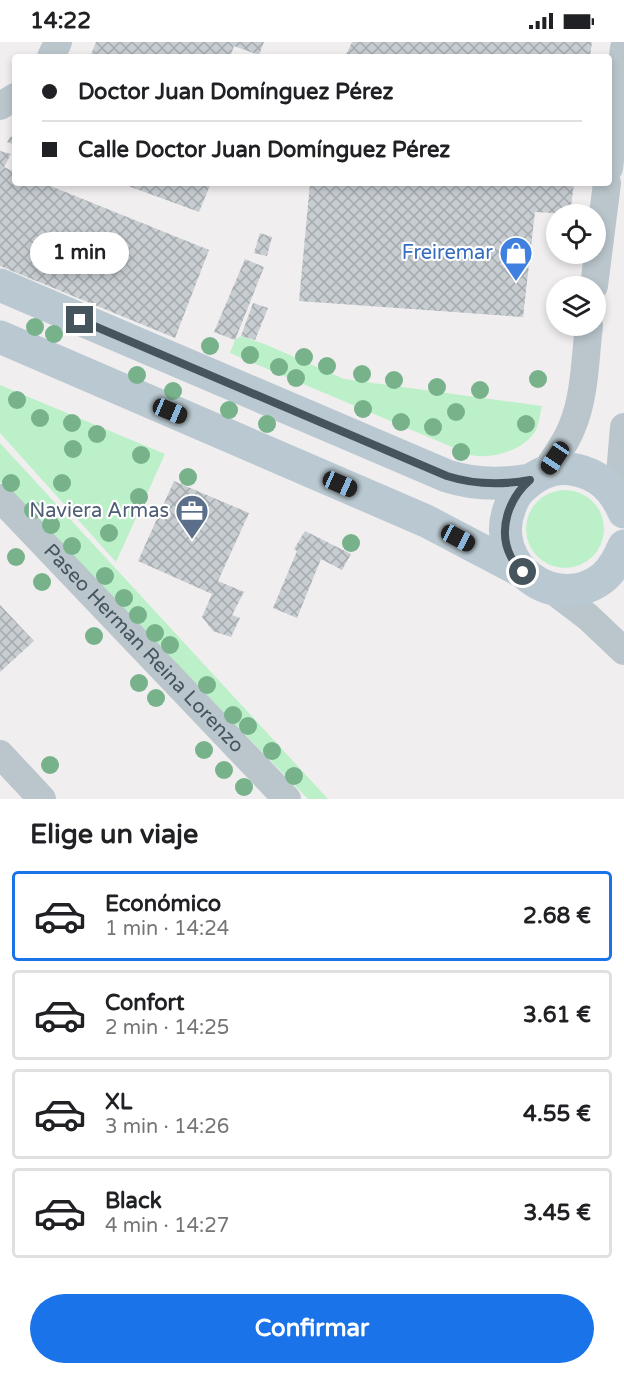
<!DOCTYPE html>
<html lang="es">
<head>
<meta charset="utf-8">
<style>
	:root { --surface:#fff; --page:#f6f6f6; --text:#202124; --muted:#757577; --line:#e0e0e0; --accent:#1a73e8 }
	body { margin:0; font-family:"Varela Round",sans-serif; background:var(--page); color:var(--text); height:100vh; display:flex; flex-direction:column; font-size:22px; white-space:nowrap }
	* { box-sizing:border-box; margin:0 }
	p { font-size:20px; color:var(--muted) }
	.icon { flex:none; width:33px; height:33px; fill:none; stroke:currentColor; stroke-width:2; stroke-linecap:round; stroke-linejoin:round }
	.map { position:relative; height:757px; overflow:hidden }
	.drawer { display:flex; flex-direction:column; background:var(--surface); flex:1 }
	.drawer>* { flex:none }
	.banner { position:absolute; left:12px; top:12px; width:600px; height:132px; border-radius:6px; box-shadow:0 3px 9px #0003; display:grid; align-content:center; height:132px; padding:0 30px; background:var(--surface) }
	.controls { position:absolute; left:546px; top:162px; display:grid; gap:12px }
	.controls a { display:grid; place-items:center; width:60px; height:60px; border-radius:50%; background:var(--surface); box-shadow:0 3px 9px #0003; font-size:30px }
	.end { position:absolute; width:27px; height:27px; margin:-14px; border:8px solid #46555d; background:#fff; box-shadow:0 0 0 3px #fff }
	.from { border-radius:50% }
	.bubble { position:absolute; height:42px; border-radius:21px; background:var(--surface); box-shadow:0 3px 9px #0003; font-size:20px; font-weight:700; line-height:42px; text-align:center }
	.car { position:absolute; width:18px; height:36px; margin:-18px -9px; border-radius:8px; box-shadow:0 0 4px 2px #0007; background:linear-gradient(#222 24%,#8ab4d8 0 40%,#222 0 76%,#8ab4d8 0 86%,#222 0) }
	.banner b { display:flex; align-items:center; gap:21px; height:57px; font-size:22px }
	.banner b+b { border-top:2px solid var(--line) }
	.banner i { width:15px; height:15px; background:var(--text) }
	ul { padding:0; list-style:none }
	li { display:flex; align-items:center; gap:18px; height:90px; margin:0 12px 9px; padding:0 18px; border:3px solid var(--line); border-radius:6px }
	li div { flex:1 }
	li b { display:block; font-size:22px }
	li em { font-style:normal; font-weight:700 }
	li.active { border-color:var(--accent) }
	li>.icon { width:54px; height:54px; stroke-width:1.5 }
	h2 { padding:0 30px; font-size:27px; line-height:72px }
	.button { display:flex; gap:12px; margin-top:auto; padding:12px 30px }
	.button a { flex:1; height:69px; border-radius:36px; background:var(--accent); color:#fff; font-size:24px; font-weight:700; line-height:69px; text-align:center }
	.status { display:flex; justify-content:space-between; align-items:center; height:42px; padding:0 30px; background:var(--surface); direction:ltr }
	.status svg { height:16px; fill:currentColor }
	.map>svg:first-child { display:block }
</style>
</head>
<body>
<div class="status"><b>14:22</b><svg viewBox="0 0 49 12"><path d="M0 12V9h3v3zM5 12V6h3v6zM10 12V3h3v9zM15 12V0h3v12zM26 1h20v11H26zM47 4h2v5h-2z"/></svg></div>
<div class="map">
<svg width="624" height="757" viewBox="0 0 624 757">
	<defs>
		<pattern id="building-cross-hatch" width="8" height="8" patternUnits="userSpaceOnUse" patternTransform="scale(1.5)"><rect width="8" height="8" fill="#c8cdd1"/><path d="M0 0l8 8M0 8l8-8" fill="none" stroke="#a4a9ad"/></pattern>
	</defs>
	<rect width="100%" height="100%" fill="#f1eeef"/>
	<path fill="#bcf0c8" d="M241,294L267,303L344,337L542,364C540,372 539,381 536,388C525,408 492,418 471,413L230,311L235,298Z
		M0,343L165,412L116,520L0,391Z
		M0,401L328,757H308L0,440Z
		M526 487a39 39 0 1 1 78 0a39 39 0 1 1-78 0Z"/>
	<path fill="url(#building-cross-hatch)" d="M96,0H264L259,13L234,4L230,15H90Z
		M352,0H592L590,15H345Z
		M15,94V103L7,100L10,95Z
		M0,109L11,112L4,125L15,130V141H43L209,208L175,296L0,224Z
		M120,141H211L199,170Z
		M310,141H574L570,172L535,170L523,275L299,259Z
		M260,191L272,195L267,214L254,211Z
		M245,217L264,225L235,298L214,290Z
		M253,261L268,266L255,298L241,294Z
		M174,439L249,471L218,539L244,550L232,573L240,576L231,595L213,589L202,575L212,552L138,519Z
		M305,489L351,512L342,528L321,517L297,576L273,566L297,509L294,507Z
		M0,563L34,599L0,630Z"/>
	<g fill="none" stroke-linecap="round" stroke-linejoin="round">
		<g stroke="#bac6cc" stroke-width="28">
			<path d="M51,15L58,0"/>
			<path d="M0,64L15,55"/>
			<path d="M609,126L624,6"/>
			<path d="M594,244L607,141"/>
			<path d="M546,429C555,415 566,401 572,385C585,355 585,316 589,284"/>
			<path id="s1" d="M0,456L287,757"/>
			<path d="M618,456L624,385"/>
			<path d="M550,546L588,575L624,609"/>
			<path d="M0,712L42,757"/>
		</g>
		<path stroke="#bac9d1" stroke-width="33" d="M0,243L447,434C475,443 502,443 530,438
			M0,295L426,479L523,530
			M624,470C613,445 597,431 571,427C554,424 537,432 525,443C517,449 513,456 510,465C487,522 556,574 604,535C614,526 619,515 624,504"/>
	</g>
	<g fill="#77b28b">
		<circle cx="35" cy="285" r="9"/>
		<circle cx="54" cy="292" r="9"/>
		<circle cx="210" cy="304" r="9"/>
		<circle cx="250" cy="313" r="9"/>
		<circle cx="304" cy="315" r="9"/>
		<circle cx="327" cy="324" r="9"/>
		<circle cx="279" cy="325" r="9"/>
		<circle cx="362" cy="332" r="9"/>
		<circle cx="137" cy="333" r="9"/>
		<circle cx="296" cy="336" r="9"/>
		<circle cx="538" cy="337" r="9"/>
		<circle cx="394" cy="338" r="9"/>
		<circle cx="437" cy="345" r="9"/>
		<circle cx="480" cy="348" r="9"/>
		<circle cx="173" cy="349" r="9"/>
		<circle cx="17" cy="358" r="9"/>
		<circle cx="363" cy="367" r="9"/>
		<circle cx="229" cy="368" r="9"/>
		<circle cx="456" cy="370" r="9"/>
		<circle cx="40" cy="376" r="9"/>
		<circle cx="401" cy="380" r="9"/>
		<circle cx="72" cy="381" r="9"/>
		<circle cx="267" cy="382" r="9"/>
		<circle cx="526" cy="382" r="9"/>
		<circle cx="433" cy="385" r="9"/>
		<circle cx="97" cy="392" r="9"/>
		<circle cx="73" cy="407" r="9"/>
		<circle cx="461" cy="410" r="9"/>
		<circle cx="141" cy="413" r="9"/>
		<circle cx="188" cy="435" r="9"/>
		<circle cx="11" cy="441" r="9"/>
		<circle cx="62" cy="441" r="9"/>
		<circle cx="139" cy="455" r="9"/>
		<circle cx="33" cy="468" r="9"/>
		<circle cx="51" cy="483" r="9"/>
		<circle cx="109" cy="491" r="9"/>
		<circle cx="351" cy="501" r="9"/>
		<circle cx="72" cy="504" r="9"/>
		<circle cx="16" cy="515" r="9"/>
		<circle cx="105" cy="534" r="9"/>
		<circle cx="42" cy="540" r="9"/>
		<circle cx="124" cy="556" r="9"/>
		<circle cx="138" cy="573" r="9"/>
		<circle cx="155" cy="591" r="9"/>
		<circle cx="94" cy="594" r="9"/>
		<circle cx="170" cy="603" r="9"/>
		<circle cx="139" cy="641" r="9"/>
		<circle cx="207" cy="643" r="9"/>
		<circle cx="156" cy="656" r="9"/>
		<circle cx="233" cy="673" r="9"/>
		<circle cx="248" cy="684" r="9"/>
		<circle cx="204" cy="708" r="9"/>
		<circle cx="272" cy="709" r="9"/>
		<circle cx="50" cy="723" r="9"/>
		<circle cx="224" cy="728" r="9"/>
		<circle cx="294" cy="734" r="9"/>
		<circle cx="244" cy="745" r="9"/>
	</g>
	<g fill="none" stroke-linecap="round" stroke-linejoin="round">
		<path stroke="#46555d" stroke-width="8" d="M80,278L447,434C475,443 502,443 530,438C509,456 497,488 511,515C514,520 519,525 523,530"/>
	</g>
	<defs>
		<symbol id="shop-pin" viewBox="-11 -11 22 30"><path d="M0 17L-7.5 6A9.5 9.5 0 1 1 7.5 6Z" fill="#3f7fe0" stroke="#fff"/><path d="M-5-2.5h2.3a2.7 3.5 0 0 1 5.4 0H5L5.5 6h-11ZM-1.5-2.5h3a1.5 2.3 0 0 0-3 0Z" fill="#fff"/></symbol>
		<symbol id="office-pin" viewBox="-11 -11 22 30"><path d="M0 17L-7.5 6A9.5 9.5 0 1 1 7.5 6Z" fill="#5c6f8a" stroke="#fff"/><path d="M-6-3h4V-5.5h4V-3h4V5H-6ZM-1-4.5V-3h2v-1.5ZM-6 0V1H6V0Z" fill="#fff"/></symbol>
	</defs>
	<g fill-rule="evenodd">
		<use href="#shop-pin" x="497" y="192" width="38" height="52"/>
		<use href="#office-pin" x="173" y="450" width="38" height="52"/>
	</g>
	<g text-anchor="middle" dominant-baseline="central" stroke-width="4.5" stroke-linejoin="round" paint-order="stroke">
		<g font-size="20" fill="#366cbe" stroke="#fff" text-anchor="end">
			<text x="493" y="211">Freiremar</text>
		</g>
		<g font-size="20" fill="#4e5e75" stroke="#fff" text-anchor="end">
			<text x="169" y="469">Naviera Armas</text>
		</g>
		<g font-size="20" fill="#46555d" stroke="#fff">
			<text stroke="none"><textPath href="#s1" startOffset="208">Paseo Herman Reina Lorenzo</textPath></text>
		</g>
	</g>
</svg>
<div class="controls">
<a><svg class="icon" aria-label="locate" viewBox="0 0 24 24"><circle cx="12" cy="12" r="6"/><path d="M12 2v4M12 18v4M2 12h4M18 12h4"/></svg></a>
<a><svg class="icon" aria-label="layers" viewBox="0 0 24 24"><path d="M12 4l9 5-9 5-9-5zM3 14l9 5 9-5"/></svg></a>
</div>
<i class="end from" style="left:523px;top:530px"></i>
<i class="end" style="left:80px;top:278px"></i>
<div class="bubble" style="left:30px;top:190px;width:99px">1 min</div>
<i class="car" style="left:170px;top:369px;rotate:113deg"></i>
<i class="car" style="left:555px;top:416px;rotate:214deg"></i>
<i class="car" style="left:340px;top:442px;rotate:114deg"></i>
<i class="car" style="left:458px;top:496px;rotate:118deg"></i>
<div class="banner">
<b><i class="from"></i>Doctor Juan Domínguez Pérez</b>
<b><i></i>Calle Doctor Juan Domínguez Pérez</b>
</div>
</div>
<section class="drawer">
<h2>Elige un viaje</h2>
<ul>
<li class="active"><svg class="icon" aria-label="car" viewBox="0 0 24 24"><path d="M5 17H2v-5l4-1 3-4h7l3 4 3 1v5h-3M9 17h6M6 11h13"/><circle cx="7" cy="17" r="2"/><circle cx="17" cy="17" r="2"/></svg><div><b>Económico</b><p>1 min · 14:24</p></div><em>2.68 €</em></li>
<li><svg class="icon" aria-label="car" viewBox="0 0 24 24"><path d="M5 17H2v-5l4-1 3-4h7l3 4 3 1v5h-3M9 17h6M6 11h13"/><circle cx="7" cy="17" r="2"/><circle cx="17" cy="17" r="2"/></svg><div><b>Confort</b><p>2 min · 14:25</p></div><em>3.61 €</em></li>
<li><svg class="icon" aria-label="car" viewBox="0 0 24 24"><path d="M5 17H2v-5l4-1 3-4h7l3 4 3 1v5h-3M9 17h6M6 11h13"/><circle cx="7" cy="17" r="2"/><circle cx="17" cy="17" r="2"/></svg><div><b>XL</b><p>3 min · 14:26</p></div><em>4.55 €</em></li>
<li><svg class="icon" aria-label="car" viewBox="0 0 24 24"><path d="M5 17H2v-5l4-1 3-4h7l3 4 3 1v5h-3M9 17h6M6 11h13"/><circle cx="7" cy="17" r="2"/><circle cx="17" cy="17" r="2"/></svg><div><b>Black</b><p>4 min · 14:27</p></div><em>3.45 €</em></li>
</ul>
<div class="button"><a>Confirmar</a></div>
</section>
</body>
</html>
